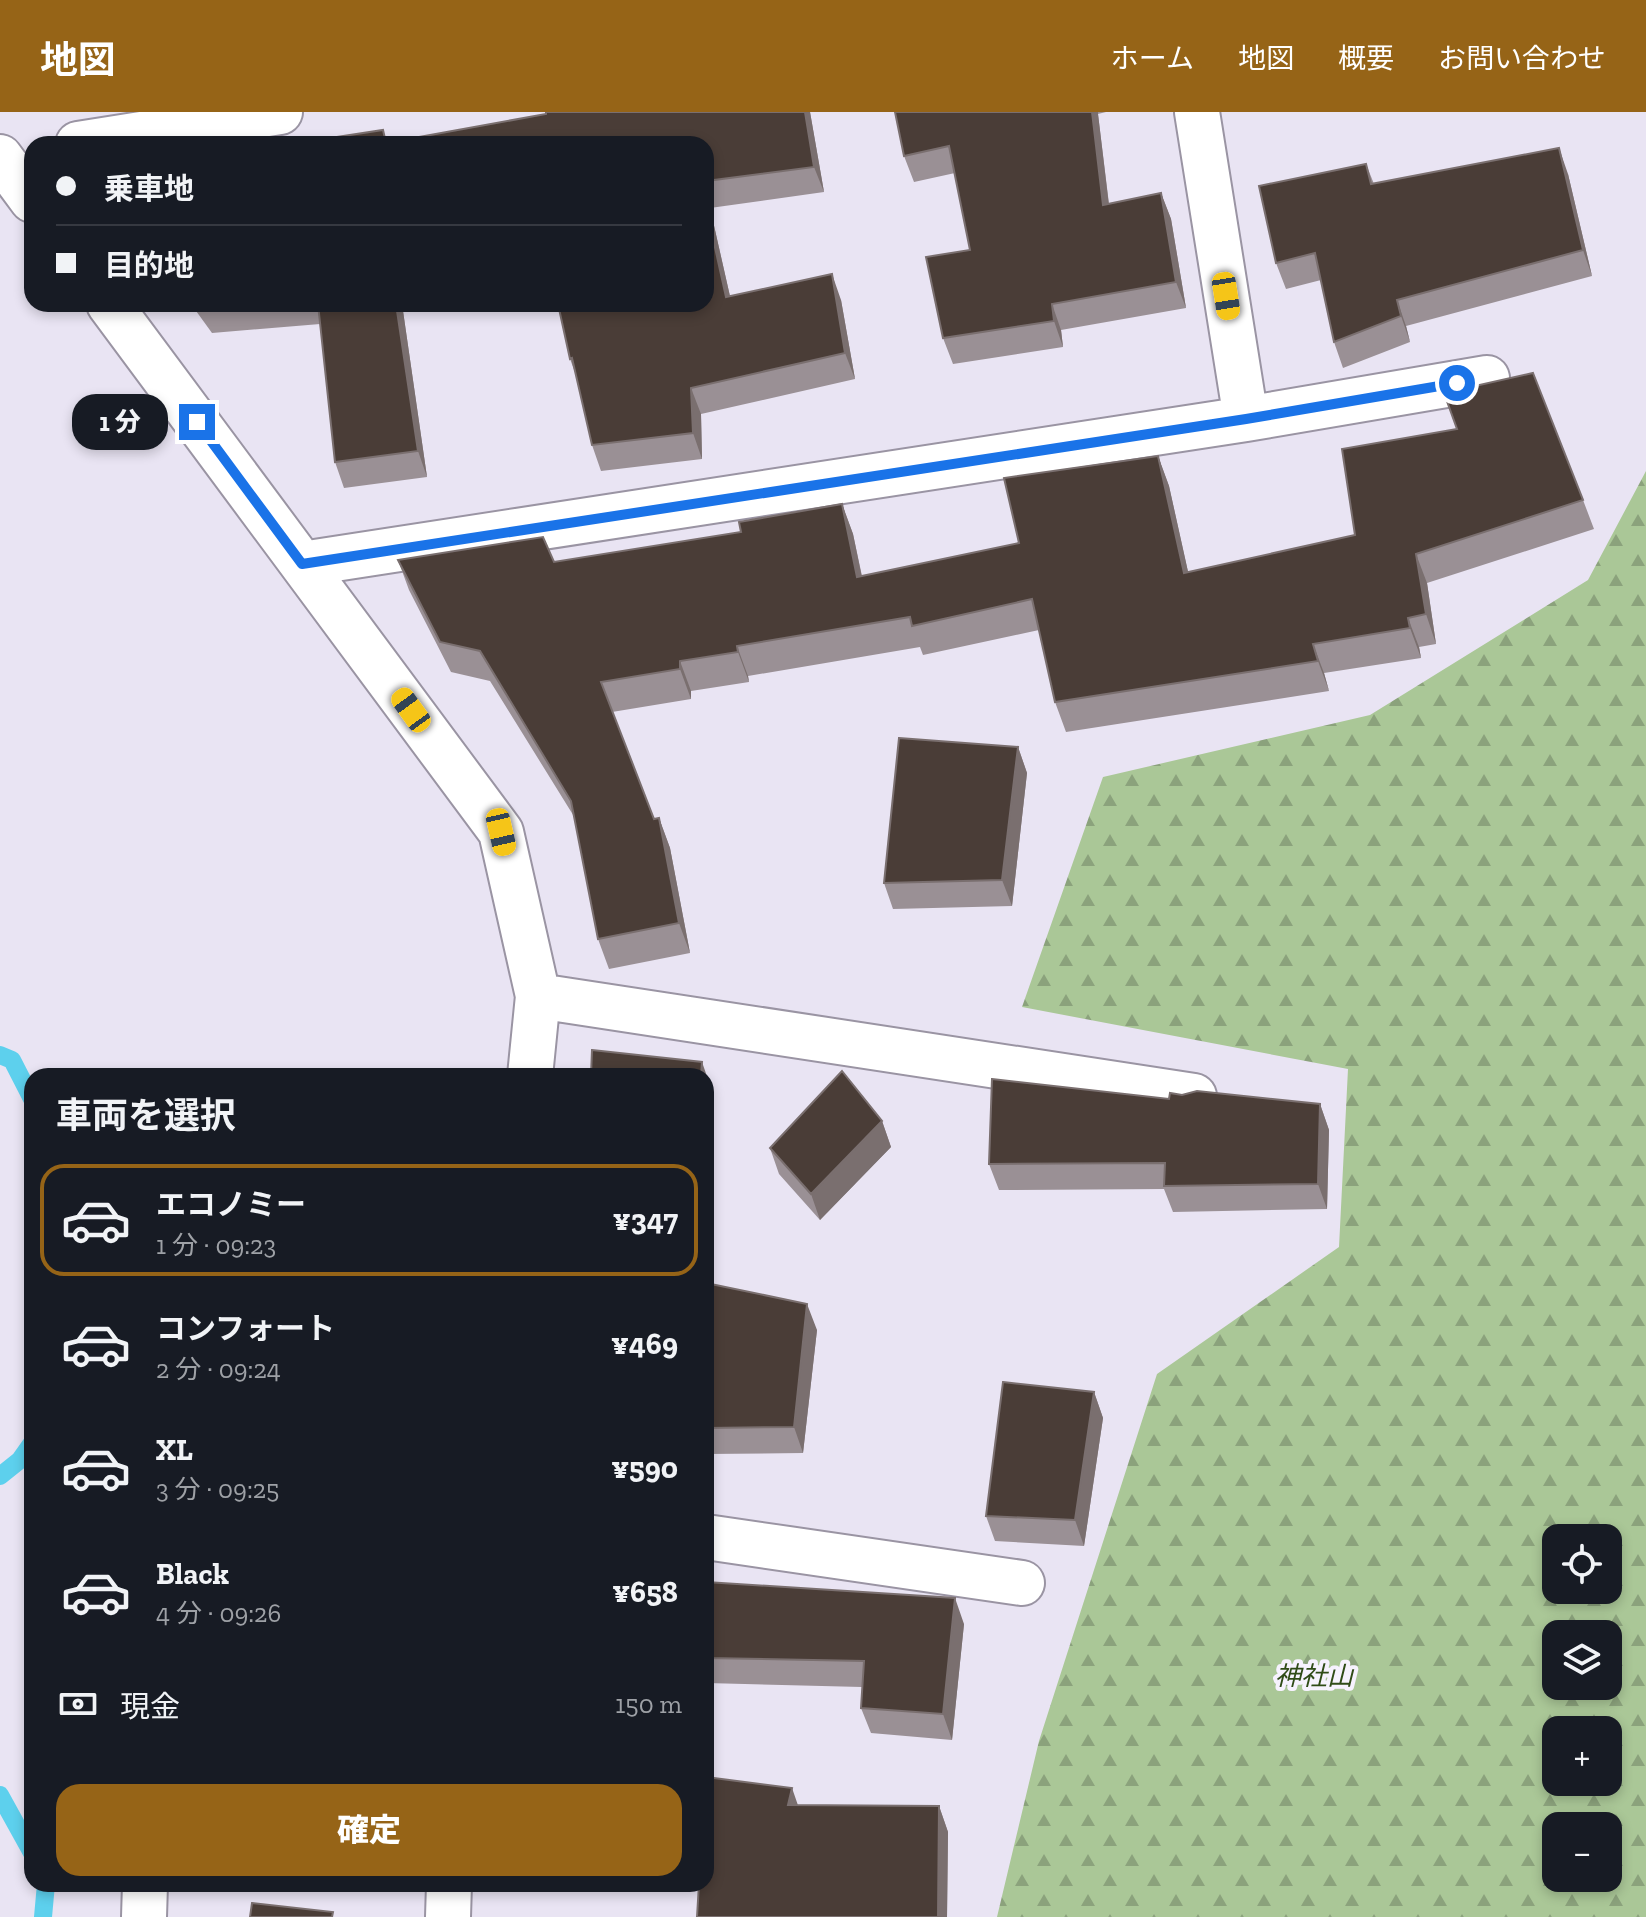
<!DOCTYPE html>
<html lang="ja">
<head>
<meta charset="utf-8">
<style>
	:root { --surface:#171b24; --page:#20242c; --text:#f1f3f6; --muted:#9ea1a6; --line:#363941; --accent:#966417 }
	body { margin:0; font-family:"Zilla Slab","Noto Sans JP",serif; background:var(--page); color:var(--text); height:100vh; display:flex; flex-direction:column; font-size:30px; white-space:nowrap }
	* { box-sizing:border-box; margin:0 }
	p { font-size:26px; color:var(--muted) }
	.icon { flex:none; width:44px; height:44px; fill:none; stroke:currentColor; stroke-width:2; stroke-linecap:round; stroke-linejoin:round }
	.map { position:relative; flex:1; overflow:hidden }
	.panel { position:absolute; left:24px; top:956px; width:690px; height:824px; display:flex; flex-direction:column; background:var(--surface); border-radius:24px; box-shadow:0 4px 12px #0003 }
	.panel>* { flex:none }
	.banner { position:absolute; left:24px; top:24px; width:690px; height:176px; border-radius:24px; box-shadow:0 4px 12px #0003; display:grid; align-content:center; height:176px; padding:0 32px; background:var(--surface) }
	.controls { position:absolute; left:1542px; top:1412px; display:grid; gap:16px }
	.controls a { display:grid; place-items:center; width:80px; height:80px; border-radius:16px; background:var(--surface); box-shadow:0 4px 12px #0003; font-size:40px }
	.end { position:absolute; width:36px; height:36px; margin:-18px; border:10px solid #1a73e8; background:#fff; box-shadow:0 0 0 4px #fff }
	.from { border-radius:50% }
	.bubble { position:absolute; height:56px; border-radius:24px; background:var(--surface); box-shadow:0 4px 12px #0003; font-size:26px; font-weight:800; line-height:56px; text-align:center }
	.car { position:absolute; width:24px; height:48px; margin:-24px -12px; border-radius:10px; box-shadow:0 0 6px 2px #0007; background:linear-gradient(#f5c518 24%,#345 0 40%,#f5c518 0 76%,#345 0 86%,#f5c518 0) }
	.banner b { display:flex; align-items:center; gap:28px; height:76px; font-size:30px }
	.banner b+b { border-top:2px solid var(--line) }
	.banner i { width:20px; height:20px; background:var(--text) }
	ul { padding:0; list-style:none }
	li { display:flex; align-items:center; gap:24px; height:112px; margin:0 16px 12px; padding:0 16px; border:4px solid transparent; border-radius:24px }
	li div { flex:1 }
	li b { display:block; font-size:30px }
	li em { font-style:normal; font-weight:800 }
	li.on { border-color:var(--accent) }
	li>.icon { width:72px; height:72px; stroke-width:1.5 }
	h2 { padding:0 32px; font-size:36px; line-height:96px }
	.pay { display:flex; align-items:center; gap:20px; height:88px; padding:0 32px; font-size:30px }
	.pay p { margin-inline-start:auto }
	.button { display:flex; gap:16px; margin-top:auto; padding:16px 32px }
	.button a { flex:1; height:92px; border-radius:24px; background:var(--accent); color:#fff; font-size:32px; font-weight:800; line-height:92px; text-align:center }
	header { display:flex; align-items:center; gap:48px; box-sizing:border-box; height:112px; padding:0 40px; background:var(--accent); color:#fff }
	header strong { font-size:38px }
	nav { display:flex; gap:44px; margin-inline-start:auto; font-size:28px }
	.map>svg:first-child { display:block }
</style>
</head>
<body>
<header>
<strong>地図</strong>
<nav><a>ホーム</a><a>地図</a><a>概要</a><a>お問い合わせ</a></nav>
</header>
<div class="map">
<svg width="1646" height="1805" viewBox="0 0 1646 1805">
	<defs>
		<pattern id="forest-firs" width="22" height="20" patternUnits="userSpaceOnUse" patternTransform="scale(2)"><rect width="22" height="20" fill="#aac797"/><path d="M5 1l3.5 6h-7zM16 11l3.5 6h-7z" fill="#8ba27c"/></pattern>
	</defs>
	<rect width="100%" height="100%" fill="#e9e4f3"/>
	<path fill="url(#forest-firs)" fill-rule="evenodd" d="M1646,359V1805H997L1039,1629L1157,1262L1339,1135L1348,957L1022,895L1103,665L1370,603L1588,468ZM1556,1426H1608V1478H1556ZM1556,1522H1608V1574H1556ZM1556,1618H1608V1670H1556ZM1556,1714H1608V1766H1556Z"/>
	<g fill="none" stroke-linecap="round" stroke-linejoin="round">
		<path stroke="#5dd0ed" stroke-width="18" d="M0,943L12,948L32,987
			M0,1364L20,1348L32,1331
			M0,1683L32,1741
			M43,1805L46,1772"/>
		<defs>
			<path id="minor" d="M1197,0L1246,307
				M78,32L280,0
				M0,45L32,88
				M109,192L501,720L538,884L530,964
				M302,452L1246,307L1487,266
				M538,884L1194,984
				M706,1425L1022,1471
				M144,1805L145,1772
				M448,1805L449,1772"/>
		</defs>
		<use href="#minor" stroke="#9a94a3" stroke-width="48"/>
		<use href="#minor" stroke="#fff" stroke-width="44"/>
	</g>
	<path fill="#9a9095" d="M810,0L824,80L710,96L730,184L841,188L855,267L701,302L702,347L601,359L592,333L576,263L570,247L706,192V32L387,31Z
		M895,0H1106L1098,2L1109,92L1161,81L1171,107L1186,196L1061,218L1063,235L953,252L943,226L970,138L955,61L914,70L904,44Z
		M1366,52L1374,72L1568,62L1592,164L1406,214L1410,230L1343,256L1334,230L1321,168L1286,177L1276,151Z
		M191,192H402L427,365L344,376L335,350L320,212L212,221Z
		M1158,344L1169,374L1188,460L1583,388L1594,417L1427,471L1436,532L1419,535L1421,546L1324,561L1329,579L1066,620L1055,590L1039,518L923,543L920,535L748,564L749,570L691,579V587L612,600L654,707L659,706L670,736L690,841L609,857L598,827L575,706L490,569L451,560L409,478L398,448L554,450L741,420L842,392L853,422L862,464L1019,431Z
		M1018,635L1027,661L1012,794L893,797L884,771Z
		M1182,983L1320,992L1329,1018L1327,1097L1173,1100L1164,1077L999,1078L989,1052Z
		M882,1009L891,1035L820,1108L779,1062L770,1036Z
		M706,1171L817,1218L803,1341L706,1342Z
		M1094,1280L1103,1306L1084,1434L995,1429L986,1404Z
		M706,1470L964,1512L952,1628L871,1621L861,1596L862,1575L706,1571Z
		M798,1693L939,1694L948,1720L947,1805H697L699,1774L542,1780L539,1772H706Z"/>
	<path fill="#7a6f6f" d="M805,0H810L824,80L814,55Z
		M1092,0H1098V2L1112,119L1103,93Z
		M1559,36L1568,62L1592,164L1583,138Z
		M1161,81L1171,107L1186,196L1176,170Z
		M706,85L710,96L736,211L726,185L706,95Z
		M832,162L841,188L855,267L845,241Z
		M1397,188L1406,214L1410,230L1401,204Z
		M396,192H402L427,365L418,339Z
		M1052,192L1061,218L1063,235L1054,209Z
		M691,276L701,302L702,347L693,321Z
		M1158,344L1169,374L1195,491L1184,461Z
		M842,392L853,422L868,495L857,465Z
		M1416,442L1427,471L1436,532L1426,502Z
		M1408,506L1419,535L1421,546L1410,516Z
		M1313,532L1324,561L1329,579L1318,549Z
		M737,534L748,564L749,570L738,540Z
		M680,549L691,579V587L680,557Z
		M1018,635L1027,661L1012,794L1002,768Z
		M659,706L670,736L690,841L679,811Z
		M702,950L711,976L706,1113V964H701Z
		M1320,992L1329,1018L1327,1097L1318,1072Z
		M882,1009L891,1035L820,1108L811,1082Z
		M807,1192L817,1218L803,1341L794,1315Z
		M1094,1280L1103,1306L1084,1434L1075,1408Z
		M955,1486L964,1512L952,1628L943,1602Z
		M792,1676L801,1702L788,1693Z
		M939,1694L948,1720L947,1805H938Z"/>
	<path fill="#4a3d37" stroke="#7a6f6f" stroke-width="2" d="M546,0H805L814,55L706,69V32H305L304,30L383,18L386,31L546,2Z
		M895,0H1092L1103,93L1161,81L1176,170L1052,192L1054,209L943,226L926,145L970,138L949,34L904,44Z
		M1559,36L1583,138L1397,188L1401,204L1334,230L1315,141L1276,151L1259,74L1366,52L1371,72Z
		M706,95L726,185L832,162L845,241L691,276L693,321L592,333L572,246L570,247L558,192H706Z
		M201,192H240L203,195Z
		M318,192H396L418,339L335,350Z
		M1533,261L1583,388L1416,442L1426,502L1408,506L1410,516L1313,532L1318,549L1055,590L1032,487L912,514L910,505L737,534L738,540L680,549V557L601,570L654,707L659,706L679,811L598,827L571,689L480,539L440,530L398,448L543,425L554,450L741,420L739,410L842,392L857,465L1019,431L1004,366L1158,344L1184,461L1355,423L1342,337L1457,317L1444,281Z
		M899,626L1018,635L1002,768L884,771Z
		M592,938L702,950L701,964H591Z
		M842,959L882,1009L811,1082L770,1036Z
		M992,967L1169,987L1170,981L1182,983L1197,979L1320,992L1318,1072L1164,1074L1165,1051L989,1052Z
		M706,1171L807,1192L794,1315L706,1316Z
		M1003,1270L1094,1280L1075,1408L986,1404Z
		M706,1470L955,1486L943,1602L861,1596L864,1549L706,1546Z
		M706,1665L792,1676L788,1693L939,1694L938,1805H697L699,1772H706Z
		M252,1791L333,1800L332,1805H250Z"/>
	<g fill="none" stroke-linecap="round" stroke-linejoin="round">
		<path stroke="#1a73e8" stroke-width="10" d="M197,310L302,452L1246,307L1457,271"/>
	</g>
	<g text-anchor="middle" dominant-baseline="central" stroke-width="8" stroke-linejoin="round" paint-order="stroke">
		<g font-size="26" font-style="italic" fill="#2f4b17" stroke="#f6f2fe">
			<text x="1314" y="1564">神社山</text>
		</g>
	</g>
</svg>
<div class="controls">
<a><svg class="icon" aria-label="locate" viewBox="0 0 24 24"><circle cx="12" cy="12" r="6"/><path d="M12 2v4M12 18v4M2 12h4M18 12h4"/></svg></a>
<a><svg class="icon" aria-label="layers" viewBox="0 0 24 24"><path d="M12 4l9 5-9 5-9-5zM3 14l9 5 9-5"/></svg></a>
<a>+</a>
<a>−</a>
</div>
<i class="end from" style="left:1457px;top:271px"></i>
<i class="end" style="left:197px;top:310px"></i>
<div class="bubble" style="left:72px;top:282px;width:96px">1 分</div>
<i class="car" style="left:1226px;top:184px;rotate:171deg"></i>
<i class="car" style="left:411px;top:598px;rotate:324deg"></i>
<i class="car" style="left:501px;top:720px;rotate:167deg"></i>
<div class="banner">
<b><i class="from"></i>乗車地</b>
<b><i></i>目的地</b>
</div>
<section class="panel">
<h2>車両を選択</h2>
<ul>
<li class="on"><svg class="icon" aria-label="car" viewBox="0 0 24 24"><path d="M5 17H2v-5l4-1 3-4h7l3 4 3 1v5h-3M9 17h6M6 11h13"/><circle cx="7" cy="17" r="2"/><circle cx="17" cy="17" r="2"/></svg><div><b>エコノミー</b><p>1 分 · 09:23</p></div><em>¥347</em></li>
<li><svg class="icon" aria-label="car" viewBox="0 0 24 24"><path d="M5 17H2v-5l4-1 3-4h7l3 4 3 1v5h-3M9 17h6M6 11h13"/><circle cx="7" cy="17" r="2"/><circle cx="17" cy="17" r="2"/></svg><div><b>コンフォート</b><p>2 分 · 09:24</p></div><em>¥469</em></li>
<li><svg class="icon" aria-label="car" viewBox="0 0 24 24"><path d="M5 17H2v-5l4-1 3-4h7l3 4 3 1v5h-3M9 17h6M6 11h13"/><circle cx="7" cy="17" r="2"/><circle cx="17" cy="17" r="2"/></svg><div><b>XL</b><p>3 分 · 09:25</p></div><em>¥590</em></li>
<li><svg class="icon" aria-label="car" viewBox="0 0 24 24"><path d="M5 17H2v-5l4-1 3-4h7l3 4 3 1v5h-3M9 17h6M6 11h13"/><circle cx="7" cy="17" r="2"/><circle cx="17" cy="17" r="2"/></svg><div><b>Black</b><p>4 分 · 09:26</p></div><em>¥658</em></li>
</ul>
<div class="pay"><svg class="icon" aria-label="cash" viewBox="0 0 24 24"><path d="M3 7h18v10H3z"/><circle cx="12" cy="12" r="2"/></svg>現金<p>150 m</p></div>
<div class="button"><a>確定</a></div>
</section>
</div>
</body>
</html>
